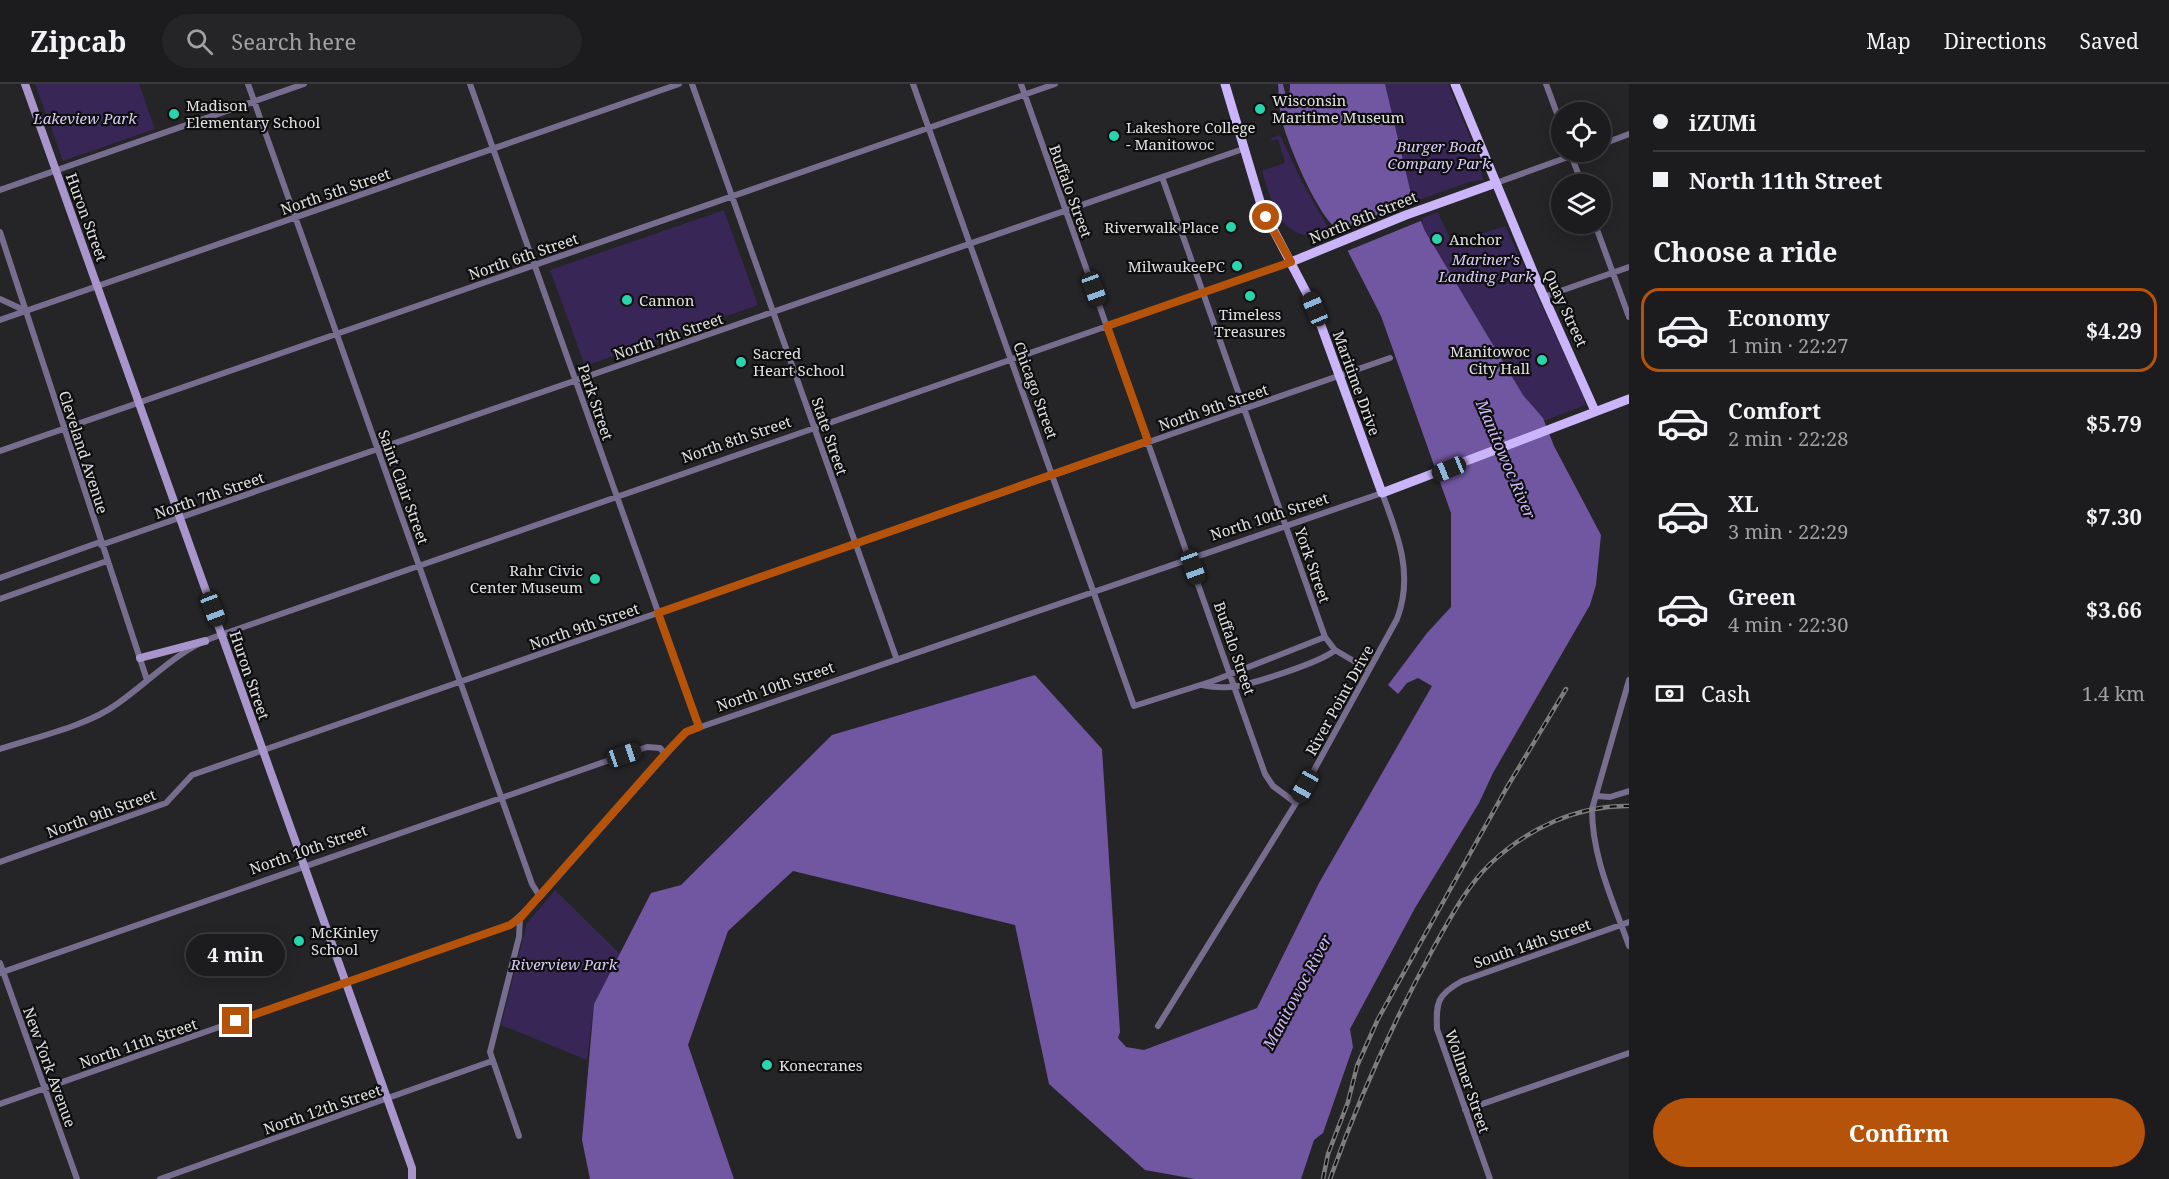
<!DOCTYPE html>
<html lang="en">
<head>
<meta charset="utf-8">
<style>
	:root { --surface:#1c1b1d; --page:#252426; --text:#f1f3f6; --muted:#a0a1a4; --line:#3a393b; --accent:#b45309 }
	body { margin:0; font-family:"Noto Serif",serif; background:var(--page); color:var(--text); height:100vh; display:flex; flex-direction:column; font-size:22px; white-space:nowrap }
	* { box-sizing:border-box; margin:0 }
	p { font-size:20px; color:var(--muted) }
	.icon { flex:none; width:33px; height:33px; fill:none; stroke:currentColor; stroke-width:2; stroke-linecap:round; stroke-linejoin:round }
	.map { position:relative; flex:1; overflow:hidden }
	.drawer { display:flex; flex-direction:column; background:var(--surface); width:540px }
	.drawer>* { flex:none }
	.guide { display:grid; align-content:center; height:132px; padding:0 24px; background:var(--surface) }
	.buttons { position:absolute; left:1551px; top:18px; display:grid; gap:12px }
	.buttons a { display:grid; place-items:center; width:60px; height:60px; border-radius:50%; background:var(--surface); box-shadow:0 3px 15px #0003,0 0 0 2px var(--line); font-size:30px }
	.end { position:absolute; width:27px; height:27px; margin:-14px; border:8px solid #b45309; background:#fff; box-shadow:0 0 0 3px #fff }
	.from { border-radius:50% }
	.bubble { position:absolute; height:42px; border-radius:21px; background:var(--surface); box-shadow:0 3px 15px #0003,0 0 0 2px var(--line); font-size:20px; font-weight:700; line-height:42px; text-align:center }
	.car { position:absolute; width:18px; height:36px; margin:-18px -9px; border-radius:8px; box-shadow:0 0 4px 2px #0007; background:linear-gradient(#222 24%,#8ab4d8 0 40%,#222 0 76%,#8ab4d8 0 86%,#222 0) }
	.guide b { display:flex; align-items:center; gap:21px; height:57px; font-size:22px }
	.guide b+b { border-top:2px solid var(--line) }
	.guide i { width:15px; height:15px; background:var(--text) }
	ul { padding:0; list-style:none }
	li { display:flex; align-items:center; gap:18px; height:84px; margin:0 12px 9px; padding:0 12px; border:3px solid transparent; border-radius:18px }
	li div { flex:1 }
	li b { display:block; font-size:22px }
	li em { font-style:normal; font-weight:700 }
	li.active { border-color:var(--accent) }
	li>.icon { width:54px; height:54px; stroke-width:1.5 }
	h2 { padding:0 24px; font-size:27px; line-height:72px }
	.pay { display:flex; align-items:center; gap:15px; height:66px; padding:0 24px; font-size:22px }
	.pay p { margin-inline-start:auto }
	.action { display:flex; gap:12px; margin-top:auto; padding:12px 24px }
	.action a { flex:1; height:69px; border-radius:36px; background:var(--accent); color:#fff; font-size:24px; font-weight:700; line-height:69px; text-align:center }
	header { display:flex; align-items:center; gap:36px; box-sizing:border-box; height:84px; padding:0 30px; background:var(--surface); border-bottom:2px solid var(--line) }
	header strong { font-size:28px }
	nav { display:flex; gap:33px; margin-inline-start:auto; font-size:21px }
	.search { width:420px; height:54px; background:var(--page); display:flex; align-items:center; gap:15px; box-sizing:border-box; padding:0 21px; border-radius:33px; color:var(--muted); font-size:22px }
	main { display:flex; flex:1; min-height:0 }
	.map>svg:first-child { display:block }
</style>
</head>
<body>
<header>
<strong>Zipcab</strong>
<div class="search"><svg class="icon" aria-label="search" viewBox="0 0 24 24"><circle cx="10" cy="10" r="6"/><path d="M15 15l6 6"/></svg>Search here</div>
<nav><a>Map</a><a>Directions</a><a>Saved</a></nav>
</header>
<main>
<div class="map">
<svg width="1629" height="1095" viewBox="0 0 1629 1095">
	<rect width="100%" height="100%" fill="#252427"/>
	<path fill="#382657" d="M35,0H139L155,45L63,77Z
		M1385,0H1448L1480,77L1483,96L1469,98L1413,118Z
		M1280,51L1301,96L1333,152C1282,160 1274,126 1262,87L1285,79L1278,55L1271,57L1272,54Z
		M724,126L758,221L585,282L550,186Z
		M1438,128L1452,160L1505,142L1584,313L1585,321L1544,337L1523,311L1425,147L1420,135Z
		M555,806L620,870L594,920L587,976L501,941L527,839Z"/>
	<path fill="#7156a1" d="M1278,0H1283L1289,25L1290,0H1385L1413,118L1425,147L1523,311L1543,334L1554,362L1601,451L1596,501L1590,521L1493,689L1479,719L1415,824L1350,945L1353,963L1323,1049L1314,1056L1301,1095H1195L1145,1086L1049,1000L1015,841L793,787L728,847L688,961L734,1095H590L582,1056L594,920L651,809L681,801L832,651L1035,591L1102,665L1120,948L1118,954L1126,963L1144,966L1257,924L1319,799L1432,602L1418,594L1407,599L1398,610L1388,601L1427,549L1451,523V429L1381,232L1336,144C1316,128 1289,63 1282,37C1279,25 1279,12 1278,0Z"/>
	<path fill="#252427" d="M1416,117L1423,136L1347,167L1336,146Z"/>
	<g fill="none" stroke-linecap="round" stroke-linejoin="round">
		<path stroke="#776d8e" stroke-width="6" d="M248,0L532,800L540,813
			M470,0L699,643
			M692,0L897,576
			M913,0L1134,622L1213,597L1325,553
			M1021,0L1265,690L1273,702L1296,719
			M1546,0L1562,43
			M1600,61L1629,50
			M1570,68L1582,100
			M1162,93L1325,553L1335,566L1369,586
			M1496,99L1582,68
			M0,106L304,0
			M1595,140L1629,233
			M0,148L147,596
			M1546,212L1629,183
			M0,215L26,227
			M0,236L679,0
			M0,367L1055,0
			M101,461L1243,65
			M0,494L100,458
			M0,515L107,477
			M1629,596L1592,725C1592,773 1613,817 1629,862
			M1202,601C1211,603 1220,604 1230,603C1248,602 1322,578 1335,566
			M0,665C36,653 87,642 117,620C149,598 175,568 212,554L1291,178
			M1596,712L1610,713L1629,707
			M0,778L166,719L192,691L1390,274
			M0,879L77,1095
			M0,889L647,663L660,664L665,670
			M0,1020L510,841L540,813L686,648L1382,409C1398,451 1414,491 1397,535L1296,719L1158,942
			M1465,1026L1629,969
			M519,1052L490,968L519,853L520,833
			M160,1095L492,977
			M1490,1095L1437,945C1436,918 1437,911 1462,897L1629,838"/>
		<path stroke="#a795cb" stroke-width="8" d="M25,0L412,1084V1095
			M140,574L205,557"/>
		<path stroke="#cbb5fa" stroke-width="9" d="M1225,0L1262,124L1315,225L1382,409L1629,315
			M1455,0L1536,195L1595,327
			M1291,178L1406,131L1496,99"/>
		<defs>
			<path id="rail" d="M1323,1095L1328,1070L1348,1018L1357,982L1378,935L1506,705L1566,605
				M1330,1095C1359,1014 1393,938 1434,863C1450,835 1466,803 1490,780C1527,745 1577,721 1629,722"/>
		</defs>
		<use href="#rail" stroke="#7d7d7f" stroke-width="4.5"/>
		<use href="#rail" stroke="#0e0e0f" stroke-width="2" stroke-dasharray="7" stroke-linecap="butt"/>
	</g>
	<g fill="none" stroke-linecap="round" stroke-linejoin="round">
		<path stroke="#b45309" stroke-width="8" d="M236,937L510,841L520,834L665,670L686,648L699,643L658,529L1148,357L1107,242L1291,178L1266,133"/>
	</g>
	<g fill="#28d5ad" stroke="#0e0e0f" stroke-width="2">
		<circle cx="1260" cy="25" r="6"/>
		<circle cx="174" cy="30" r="6"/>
		<circle cx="1114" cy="52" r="6"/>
		<circle cx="1231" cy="143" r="6"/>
		<circle cx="1437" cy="155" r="6"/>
		<circle cx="1237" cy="182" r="6"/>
		<circle cx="1250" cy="212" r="6"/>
		<circle cx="627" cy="216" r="6"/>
		<circle cx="1542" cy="276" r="6"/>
		<circle cx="741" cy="278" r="6"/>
		<circle cx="595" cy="495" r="6"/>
		<circle cx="299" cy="857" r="6"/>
		<circle cx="767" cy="981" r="6"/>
	</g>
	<g text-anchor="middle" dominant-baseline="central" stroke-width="4.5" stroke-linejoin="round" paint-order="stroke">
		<g font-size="15" fill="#e1e1e2" stroke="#0e0e0f" text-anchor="start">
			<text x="1272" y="16">Wisconsin<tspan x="1272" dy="17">Maritime Museum</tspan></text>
			<text x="186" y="21">Madison<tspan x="186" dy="17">Elementary School</tspan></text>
			<text x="1126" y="43">Lakeshore College<tspan x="1126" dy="17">- Manitowoc</tspan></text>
			<text x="1219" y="143" text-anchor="end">Riverwalk Place</text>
			<text x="1449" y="155">Anchor</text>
			<text x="1225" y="182" text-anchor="end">MilwaukeePC</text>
			<text x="639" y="216">Cannon</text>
			<text x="1250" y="230" text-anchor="middle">Timeless<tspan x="1250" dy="17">Treasures</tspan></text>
			<text x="1530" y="267" text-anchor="end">Manitowoc<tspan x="1530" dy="17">City Hall</tspan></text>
			<text x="753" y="269">Sacred<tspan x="753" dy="17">Heart School</tspan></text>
			<text x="583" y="486" text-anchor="end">Rahr Civic<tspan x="583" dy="17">Center Museum</tspan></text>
			<text x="311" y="848">McKinley<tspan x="311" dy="17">School</tspan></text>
			<text x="779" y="981">Konecranes</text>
		</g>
		<g font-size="15" font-style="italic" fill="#dacdf7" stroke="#0e0e0f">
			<text x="85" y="34">Lakeview Park</text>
			<text x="1439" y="62">Burger Boat<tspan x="1439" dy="17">Company Park</tspan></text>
			<text x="1486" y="175">Mariner's<tspan x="1486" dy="17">Landing Park</tspan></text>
			<text x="564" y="880">Riverview Park</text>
		</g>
		<g font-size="15" fill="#e1e1e2" stroke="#0e0e0f">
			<text transform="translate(335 107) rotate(-19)">North 5th Street</text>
			<text transform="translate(1071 107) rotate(70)">Buffalo Street</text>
			<text transform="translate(87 133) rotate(70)">Huron Street</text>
			<text transform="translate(1363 133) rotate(-22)">North 8th Street</text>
			<text transform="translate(523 172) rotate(-19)">North 6th Street</text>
			<text transform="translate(1566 224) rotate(65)">Quay Street</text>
			<text transform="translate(668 252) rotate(-19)">North 7th Street</text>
			<text transform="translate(1357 299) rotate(70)">Maritime Drive</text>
			<text transform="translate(1036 306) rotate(70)">Chicago Street</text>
			<text transform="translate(596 318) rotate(71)">Park Street</text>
			<text transform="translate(1213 323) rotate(-19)">North 9th Street</text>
			<text transform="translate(830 352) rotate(71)">State Street</text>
			<text transform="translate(736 355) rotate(-19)">North 8th Street</text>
			<text transform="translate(84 368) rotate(72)">Cleveland Avenue</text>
			<text transform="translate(404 403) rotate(70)">Saint Clair Street</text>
			<text transform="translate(209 411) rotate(-19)">North 7th Street</text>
			<text transform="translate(1269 432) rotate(-18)">North 10th Street</text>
			<text transform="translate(1313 481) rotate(71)">York Street</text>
			<text transform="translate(584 542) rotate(-19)">North 9th Street</text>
			<text transform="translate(1235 564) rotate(71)">Buffalo Street</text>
			<text transform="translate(250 591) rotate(71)">Huron Street</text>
			<text transform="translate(775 602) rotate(-19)">North 10th Street</text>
			<text transform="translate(1339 616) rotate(-61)">River Point Drive</text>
			<text transform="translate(101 729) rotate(-20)">North 9th Street</text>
			<text transform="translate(308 765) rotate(-19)">North 10th Street</text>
			<text transform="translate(1532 859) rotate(-19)">South 14th Street</text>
			<text transform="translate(138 959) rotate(-19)">North 11th Street</text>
			<text transform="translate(50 983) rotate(70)">New York Avenue</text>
			<text transform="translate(1468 997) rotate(71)">Wollmer Street</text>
			<text transform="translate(322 1025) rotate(-19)">North 12th Street</text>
		</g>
		<g font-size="16" font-style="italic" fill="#cdbaf8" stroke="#0e0e0f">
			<text transform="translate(1506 375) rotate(67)">Manitowoc River</text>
			<text transform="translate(1297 908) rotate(-62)">Manitowoc River</text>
		</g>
	</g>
</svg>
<div class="buttons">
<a><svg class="icon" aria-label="locate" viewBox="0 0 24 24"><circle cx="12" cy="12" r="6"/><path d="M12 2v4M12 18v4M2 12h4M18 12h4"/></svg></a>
<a><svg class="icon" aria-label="layers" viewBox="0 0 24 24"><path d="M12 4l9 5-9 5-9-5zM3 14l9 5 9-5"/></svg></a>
</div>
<i class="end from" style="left:1266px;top:133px"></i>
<i class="end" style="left:236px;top:937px"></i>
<div class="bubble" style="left:186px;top:850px;width:99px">4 min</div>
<i class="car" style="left:1094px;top:205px;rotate:160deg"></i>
<i class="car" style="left:1315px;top:225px;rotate:337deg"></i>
<i class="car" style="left:1449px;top:385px;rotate:248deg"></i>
<i class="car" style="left:1193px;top:483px;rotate:160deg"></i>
<i class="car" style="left:213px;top:525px;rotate:159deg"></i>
<i class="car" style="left:624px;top:671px;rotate:71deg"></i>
<i class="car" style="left:1305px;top:702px;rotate:209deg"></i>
</div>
<section class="drawer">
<div class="guide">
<b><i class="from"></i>iZUMi</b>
<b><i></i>North 11th Street</b>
</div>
<h2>Choose a ride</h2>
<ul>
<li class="active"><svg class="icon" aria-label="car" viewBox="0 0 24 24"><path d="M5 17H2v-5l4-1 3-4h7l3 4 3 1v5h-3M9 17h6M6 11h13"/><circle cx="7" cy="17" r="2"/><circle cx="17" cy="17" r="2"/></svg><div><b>Economy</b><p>1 min · 22:27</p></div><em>$4.29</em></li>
<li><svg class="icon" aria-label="car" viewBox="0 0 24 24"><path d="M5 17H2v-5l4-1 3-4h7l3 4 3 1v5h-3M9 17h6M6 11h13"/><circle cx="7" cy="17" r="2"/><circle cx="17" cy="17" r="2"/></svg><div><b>Comfort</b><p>2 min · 22:28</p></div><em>$5.79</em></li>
<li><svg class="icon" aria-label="car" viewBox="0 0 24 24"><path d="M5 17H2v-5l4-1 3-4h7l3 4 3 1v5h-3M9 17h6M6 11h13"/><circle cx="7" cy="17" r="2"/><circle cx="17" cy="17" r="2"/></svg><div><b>XL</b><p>3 min · 22:29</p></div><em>$7.30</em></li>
<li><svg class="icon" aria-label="car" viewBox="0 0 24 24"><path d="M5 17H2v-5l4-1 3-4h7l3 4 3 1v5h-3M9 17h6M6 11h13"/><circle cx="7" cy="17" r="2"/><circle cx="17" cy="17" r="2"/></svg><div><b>Green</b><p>4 min · 22:30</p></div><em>$3.66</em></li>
</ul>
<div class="pay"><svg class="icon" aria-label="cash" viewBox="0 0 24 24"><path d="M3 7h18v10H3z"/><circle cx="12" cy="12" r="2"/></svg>Cash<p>1.4 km</p></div>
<div class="action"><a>Confirm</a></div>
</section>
</main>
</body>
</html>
